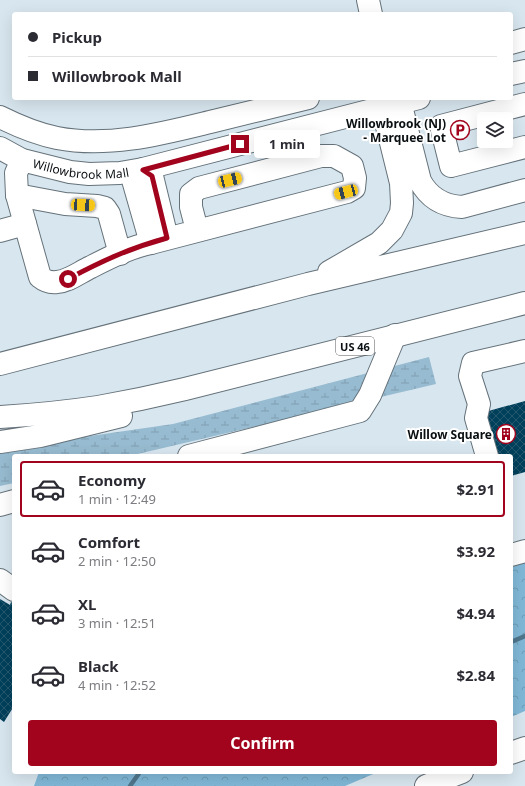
<!DOCTYPE html>
<html lang="en">
<head>
<meta charset="utf-8">
<style>
	:root { --surface:#fff; --page:#f2f2f3; --text:#2b2b33; --muted:#7c7c81; --line:#e1e1e2; --accent:#a2041d }
	body { margin:0; font-family:"Noto Sans",sans-serif; background:var(--page); color:var(--text); height:100vh; display:flex; flex-direction:column; font-size:15px; white-space:nowrap }
	* { box-sizing:border-box; margin:0 }
	p { font-size:13px; color:var(--muted) }
	.icon { flex:none; width:22px; height:22px; fill:none; stroke:currentColor; stroke-width:2; stroke-linecap:round; stroke-linejoin:round }
	.map { position:relative; flex:1; overflow:hidden }
	.sheet { position:absolute; left:12px; top:454px; width:501px; height:320px; display:flex; flex-direction:column; background:var(--surface); border-radius:4px; box-shadow:0 4px 16px #0002 }
	.sheet>* { flex:none }
	.top-card { position:absolute; left:12px; top:12px; width:501px; height:88px; border-radius:4px; box-shadow:0 4px 16px #0002; display:grid; align-content:center; height:88px; padding:0 16px; background:var(--surface) }
	.fabs { position:absolute; left:477px; top:112px; display:grid; gap:8px }
	.fabs a { display:grid; place-items:center; width:36px; height:36px; border-radius:4px; background:var(--surface); box-shadow:0 4px 16px #0002; font-size:20px }
	.end { position:absolute; width:18px; height:18px; margin:-9px; border:5px solid #a2041d; background:#fff; box-shadow:0 0 0 2px #fff }
	.from { border-radius:50% }
	.bubble { position:absolute; height:28px; border-radius:4px; background:var(--surface); box-shadow:0 4px 16px #0002; font-size:13px; font-weight:700; line-height:28px; text-align:center }
	.car { position:absolute; width:12px; height:24px; margin:-12px -6px; border-radius:5px; box-shadow:0 0 3px 1px #0007; background:linear-gradient(#f5c518 24%,#345 0 40%,#f5c518 0 76%,#345 0 86%,#f5c518 0) }
	.top-card b { display:flex; align-items:center; gap:14px; height:38px; font-size:15px }
	.top-card b+b { border-top:1px solid var(--line) }
	.top-card i { width:10px; height:10px; background:var(--text) }
	ul { padding:7px 0 0; list-style:none }
	li { display:flex; align-items:center; gap:12px; height:56px; margin:0 8px 6px; padding:0 8px; border:2px solid transparent; border-radius:4px }
	li div { flex:1 }
	li b { display:block; font-size:15px }
	li em { font-style:normal; font-weight:700 }
	li.selected { border-color:var(--accent) }
	li>.icon { width:36px; height:36px; stroke-width:1.5 }
	.action { display:flex; gap:8px; margin-top:auto; padding:8px 16px }
	.action a { flex:1; height:46px; border-radius:4px; background:var(--accent); color:#fff; font-size:16px; font-weight:700; line-height:46px; text-align:center }
	.map>svg:first-child { display:block }
</style>
</head>
<body>
<div class="map">
<svg width="525" height="786" viewBox="0 0 525 786">
	<defs>
		<pattern id="forest-crowns" width="20" height="18" patternUnits="userSpaceOnUse"><rect width="20" height="18" fill="#81b8d7"/><path d="M2 6a3 3 0 1 1 6 0M12 15a3 3 0 1 1 6 0" fill="none" stroke="#6e9db8"/></pattern>
		<pattern id="wetland-marsh" width="20" height="14" patternUnits="userSpaceOnUse"><rect width="20" height="14" fill="#97bbd0"/><path d="M1 5h8M5 5V1M11 12h8M15 12V8" fill="none" stroke="#81a0b2"/></pattern>
		<pattern id="building-cross-hatch" width="8" height="8" patternUnits="userSpaceOnUse"><rect width="8" height="8" fill="#01405b"/><path d="M0 0l8 8M0 8l8-8" fill="none" stroke="#25586e"/></pattern>
	</defs>
	<rect width="100%" height="100%" fill="#d8e6ef"/>
	<path fill="url(#forest-crowns)" d="M525,562V711L511,717V566Z
		M39,772H378L345,786H34Z"/>
	<path fill="url(#wetland-marsh)" d="M429,357L436,384L129,456H14V483L0,486V449L173,424Z"/>
	<g fill="none" stroke-linecap="round" stroke-linejoin="round">
		<path stroke="#4f768c" stroke-width="4.5" d="M511,642L525,636
			M130,786L140,772"/>
	</g>
	<path fill="url(#building-cross-hatch)" d="M525,401V472L511,476V456H493L481,413Z
		M0,599L10,605L11,602L14,604V706L4,722L0,719Z"/>
	<g fill="none" stroke-linecap="round" stroke-linejoin="round">
		<defs>
			<g id="minor">
				<path d="M368,0L371,14"/>
				<path d="M511,43L525,39"/>
				<path d="M511,74L525,71"/>
				<path d="M525,104L441,126L451,166L525,147"/>
				<path d="M0,117C18,126 37,134 57,138C108,148 161,134 210,122C243,114 275,106 308,98"/>
				<path id="s1" d="M0,148L22,160L70,172L89,174L120,173L143,169L419,98"/>
				<path d="M22,160L16,173L17,195L40,277C45,281 50,283 57,282C69,281 80,272 91,267C110,257 130,247 151,243L347,192L354,188L355,178L352,166L334,156H321L199,188L191,194V207L197,230"/>
				<path d="M17,195L65,204L97,206L105,208L109,214L120,254"/>
				<path d="M0,231L25,224"/>
				<path d="M151,243L133,180L143,169L152,176L167,238"/>
				<path d="M189,456L360,411L370,395L395,335"/>
				<path d="M487,456L476,418L479,404L470,376L473,363L525,351"/>
				<path d="M0,505L14,501"/>
				<path d="M511,555L525,551"/>
				<path d="M0,580L14,590"/>
			</g>
			<path id="highway" d="M399,98L420,181C429,198 443,206 462,207L525,190
				M329,272L379,243L392,230L401,213L402,203L401,183L380,98
				M0,364L308,284L525,233
				M0,417C33,415 65,412 98,407C127,402 156,396 185,389L525,303
				M0,442L40,436L121,416
				M511,753L525,748
				M426,786L462,772"/>
		</defs>
		<use href="#minor" stroke="#65727a" stroke-width="24"/>
		<use href="#highway" stroke="#65727a" stroke-width="24"/>
		<use href="#minor" stroke="#fff" stroke-width="22"/>
		<use href="#highway" stroke="#fff" stroke-width="22"/>
	</g>
	<g fill="none" stroke-linecap="round" stroke-linejoin="round">
		<path stroke="#a2041d" stroke-width="5" d="M68,279C102,261 130,248 167,238L152,176L143,170L240,144"/>
	</g>
	<defs>
		<symbol id="parking-ring" viewBox="-11 -11 22 22"><circle r="9.5" fill="#fff" stroke="#a2041d" stroke-width="1.5"/><path d="M-3.5-5.5H1a3.5 3.5 0 0 1 0 7H-1V5.5H-3.5ZM-1-3.4V-.6H.8a1.4 1.4 0 0 0 0-2.8Z" fill="#a2041d"/></symbol>
		<symbol id="building-ring" viewBox="-11 -11 22 22"><circle r="9.5" fill="#fff" stroke="#a2041d" stroke-width="1.5"/><path d="M-4-6H4V6H1V3H-1V6H-4ZM-2.5-4.3h1.7v1.8h-1.7ZM.8-4.3h1.7v1.8H.8ZM-2.5-1h1.7V.8h-1.7ZM.8-1h1.7V.8H.8Z" fill="#a2041d"/></symbol>
	</defs>
	<g fill-rule="evenodd">
		<use href="#parking-ring" x="449" y="119" width="22" height="22"/>
		<use href="#building-ring" x="495" y="423" width="22" height="22"/>
	</g>
	<g text-anchor="middle" dominant-baseline="central" stroke-width="4" stroke-linejoin="round" paint-order="stroke">
		<rect fill="#fff" stroke="#545759" stroke-width="1" x="336" y="337" width="38" height="18" rx="3"/>
		<g font-size="11" font-weight="bold" fill="#0a0f12">
			<text x="355" y="346">US 46</text>
		</g>
		<g font-size="12" font-weight="bold" fill="#0a0f12" stroke="#fff" text-anchor="end">
			<text x="446" y="123">Willowbrook (NJ)<tspan x="446" dy="14">- Marquee Lot</tspan></text>
			<text x="492" y="434">Willow Square</text>
		</g>
		<g font-size="12" fill="#0a0f12" stroke="#fff">
			<text stroke="none"><textPath href="#s1" startOffset="85">Willowbrook Mall</textPath></text>
		</g>
	</g>
</svg>
<div class="fabs">
<a><svg class="icon" aria-label="layers" viewBox="0 0 24 24"><path d="M12 4l9 5-9 5-9-5zM3 14l9 5 9-5"/></svg></a>
</div>
<i class="end from" style="left:68px;top:279px"></i>
<i class="end" style="left:240px;top:144px"></i>
<div class="bubble" style="left:254px;top:130px;width:66px">1 min</div>
<i class="car" style="left:230px;top:180px;rotate:76deg"></i>
<i class="car" style="left:346px;top:192px;rotate:255deg"></i>
<i class="car" style="left:83px;top:205px;rotate:93deg"></i>
<div class="top-card">
<b><i class="from"></i>Pickup</b>
<b><i></i>Willowbrook Mall</b>
</div>
<section class="sheet">
<ul>
<li class="selected"><svg class="icon" aria-label="car" viewBox="0 0 24 24"><path d="M5 17H2v-5l4-1 3-4h7l3 4 3 1v5h-3M9 17h6M6 11h13"/><circle cx="7" cy="17" r="2"/><circle cx="17" cy="17" r="2"/></svg><div><b>Economy</b><p>1 min · 12:49</p></div><em>$2.91</em></li>
<li><svg class="icon" aria-label="car" viewBox="0 0 24 24"><path d="M5 17H2v-5l4-1 3-4h7l3 4 3 1v5h-3M9 17h6M6 11h13"/><circle cx="7" cy="17" r="2"/><circle cx="17" cy="17" r="2"/></svg><div><b>Comfort</b><p>2 min · 12:50</p></div><em>$3.92</em></li>
<li><svg class="icon" aria-label="car" viewBox="0 0 24 24"><path d="M5 17H2v-5l4-1 3-4h7l3 4 3 1v5h-3M9 17h6M6 11h13"/><circle cx="7" cy="17" r="2"/><circle cx="17" cy="17" r="2"/></svg><div><b>XL</b><p>3 min · 12:51</p></div><em>$4.94</em></li>
<li><svg class="icon" aria-label="car" viewBox="0 0 24 24"><path d="M5 17H2v-5l4-1 3-4h7l3 4 3 1v5h-3M9 17h6M6 11h13"/><circle cx="7" cy="17" r="2"/><circle cx="17" cy="17" r="2"/></svg><div><b>Black</b><p>4 min · 12:52</p></div><em>$2.84</em></li>
</ul>
<div class="action"><a>Confirm</a></div>
</section>
</div>
</body>
</html>
